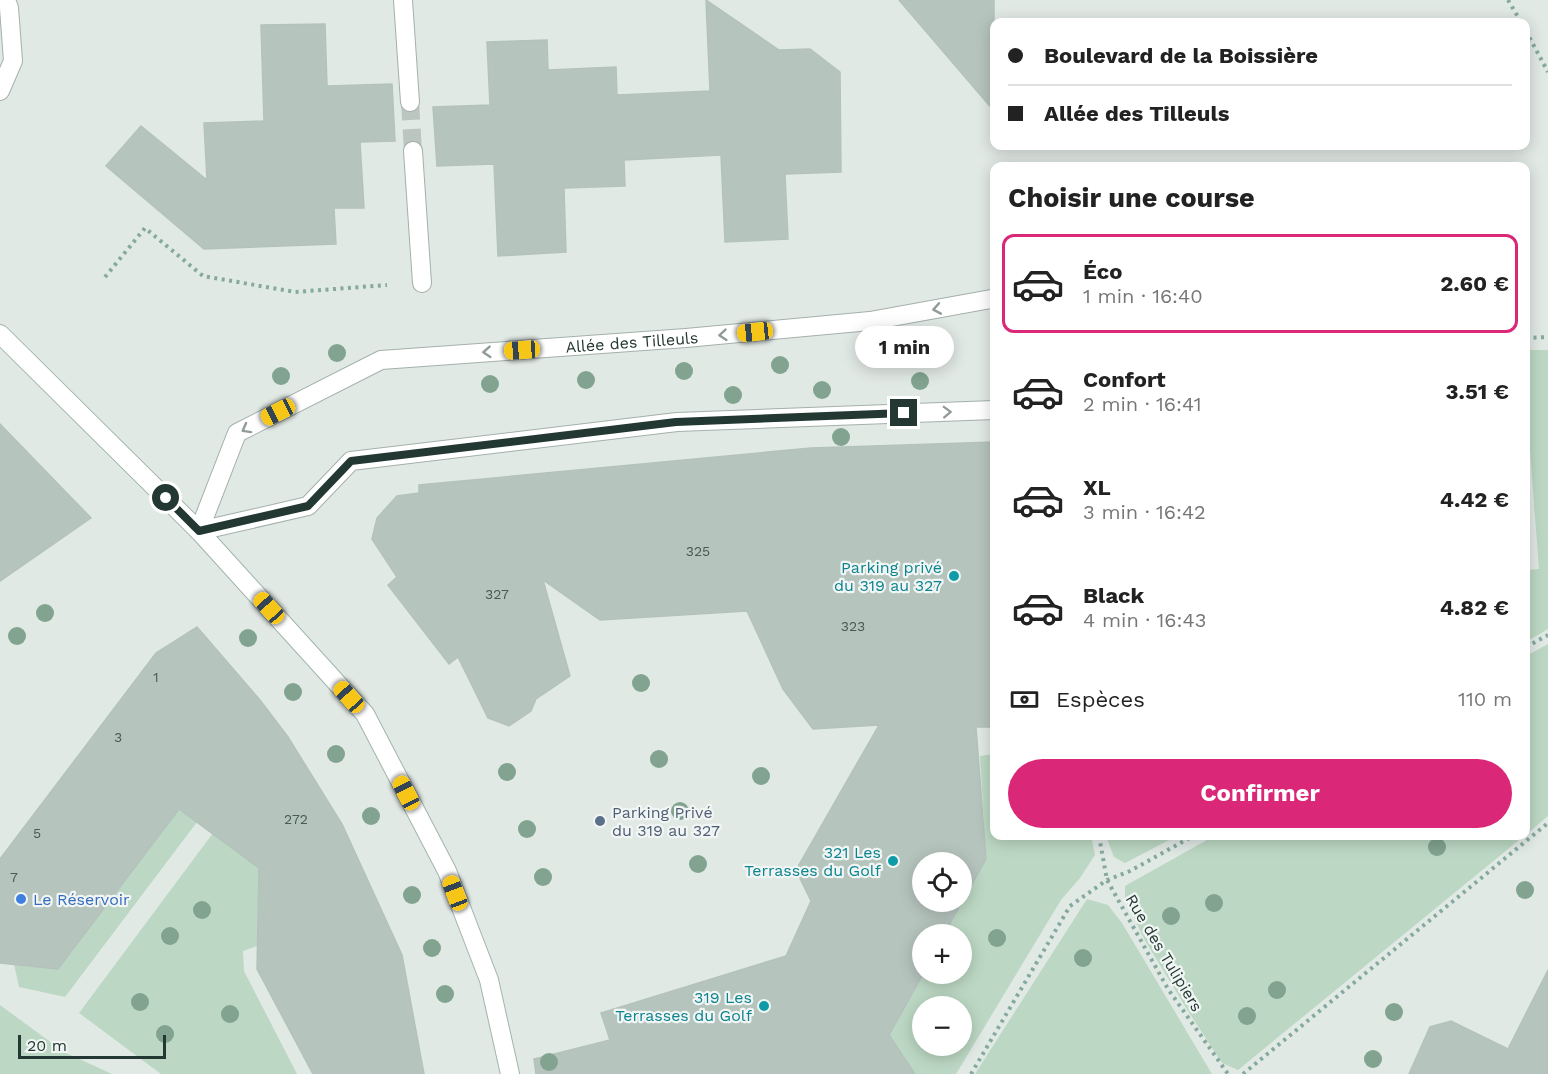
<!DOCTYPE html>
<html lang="fr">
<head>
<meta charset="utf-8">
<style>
	:root { --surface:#fff; --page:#f2f2f2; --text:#222; --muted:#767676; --line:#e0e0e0; --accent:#db2777 }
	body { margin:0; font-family:"Work Sans",sans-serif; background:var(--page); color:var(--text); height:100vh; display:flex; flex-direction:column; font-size:22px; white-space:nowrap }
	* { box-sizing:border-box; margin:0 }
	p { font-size:20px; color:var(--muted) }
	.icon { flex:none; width:33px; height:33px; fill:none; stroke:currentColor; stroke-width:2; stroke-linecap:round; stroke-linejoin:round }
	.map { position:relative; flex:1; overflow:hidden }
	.side { position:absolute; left:990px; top:162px; width:540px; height:678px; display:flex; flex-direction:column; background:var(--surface); border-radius:12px; box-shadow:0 3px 15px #0003 }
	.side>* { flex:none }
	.hud { position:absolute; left:990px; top:18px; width:540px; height:132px; border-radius:12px; box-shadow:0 3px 15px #0003; display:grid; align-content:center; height:132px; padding:0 18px; background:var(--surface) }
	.tools { position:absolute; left:912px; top:852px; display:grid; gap:12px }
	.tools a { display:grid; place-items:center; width:60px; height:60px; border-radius:50%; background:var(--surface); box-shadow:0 3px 15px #0003; font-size:30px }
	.scale { position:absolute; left:18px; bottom:15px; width:148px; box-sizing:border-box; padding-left:6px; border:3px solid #233832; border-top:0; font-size:16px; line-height:21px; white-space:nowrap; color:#233832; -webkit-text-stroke:4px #f1f6f4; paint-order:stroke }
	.end { position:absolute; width:27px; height:27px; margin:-14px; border:8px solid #233832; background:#fff; box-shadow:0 0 0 3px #fff }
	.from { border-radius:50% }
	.bubble { position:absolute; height:42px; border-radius:21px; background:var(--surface); box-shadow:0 3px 15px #0003; font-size:20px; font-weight:700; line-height:42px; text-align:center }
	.car { position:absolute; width:18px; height:36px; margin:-18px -9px; border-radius:8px; box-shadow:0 0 4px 2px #0007; background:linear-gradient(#f5c518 24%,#345 0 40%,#f5c518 0 76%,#345 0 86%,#f5c518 0) }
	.hud b { display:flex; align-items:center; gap:21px; height:57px; font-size:22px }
	.hud b+b { border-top:2px solid var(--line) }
	.hud i { width:15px; height:15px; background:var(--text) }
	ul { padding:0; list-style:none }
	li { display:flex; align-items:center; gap:18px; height:99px; margin:0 12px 9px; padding:0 6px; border:3px solid transparent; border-radius:12px }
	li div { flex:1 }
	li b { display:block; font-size:22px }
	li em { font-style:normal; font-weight:700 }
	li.selected { border-color:var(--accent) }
	li>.icon { width:54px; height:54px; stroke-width:1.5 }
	h2 { padding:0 18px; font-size:27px; line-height:72px }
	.pay { display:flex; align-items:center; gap:15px; height:66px; padding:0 18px; font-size:22px }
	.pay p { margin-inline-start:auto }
	.action { display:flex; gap:12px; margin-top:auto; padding:12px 18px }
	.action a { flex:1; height:69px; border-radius:36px; background:var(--accent); color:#fff; font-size:24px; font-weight:700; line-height:69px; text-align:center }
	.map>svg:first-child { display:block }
</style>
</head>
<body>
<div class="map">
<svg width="1548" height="1074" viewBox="0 0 1548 1074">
	<rect width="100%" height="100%" fill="#e1e9e5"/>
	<path fill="#bcd8c4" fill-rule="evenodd" d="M1526,350H1548V629L1526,642V570L1539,569L1526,397Z
		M1548,644V816L1526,835V656Z
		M994,754V836H1091L1095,855L1080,878L1061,900L956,1074H915L889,1035L923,974H962V934H944L986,859L980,756ZM922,1006H962V1046H922Z
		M179,809L197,822L65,997L19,987L14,964L58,969Z
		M213,833L259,868L257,946L243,951L244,971L297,1074H161L79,1013Z
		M1106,836H1177L1125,863L1114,857Z
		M1214,836H1524L1238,1070L1222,1063L1188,1011L1144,939L1125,898V886Z
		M1087,899L1108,905L1122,923L1212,1074H975Z
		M0,1005L64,1052L112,1074H0Z"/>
	<path fill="#b6c4be" stroke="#b4c2bc" stroke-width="1.5" fill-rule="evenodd" d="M706,0L779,50L810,49L840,72L841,172L785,174L788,239L725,242L721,155L624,160L625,186L564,188L566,252L498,256L494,164L437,166L433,107L490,105L487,42L547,40L548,70L616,67L617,95L710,91Z
		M899,0H994V111Z
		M325,24L327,86L392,84L395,141L360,142L364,208H334L336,244L204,249L106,166L141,126L207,180L204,123L264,121L261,25Z
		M0,424L91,518L0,581Z
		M994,442V727H976L986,859L944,934H922L923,974L889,1035L915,1074H536L534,1059L610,1040L601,1013L786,956L811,901L796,870L879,725L813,729L783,689L747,611L600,620L543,580L570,676L536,699L531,711L509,726L488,718L458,657L449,664L388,585L397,577L372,539L377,518L397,496L419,493V485L811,448ZM922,862H962V902H922Z
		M197,627L260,700L288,737L342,824L402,955L424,1074H313L257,969L259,868L179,809L58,969L0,963V859L156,653Z
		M1548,970V1074H1409L1430,1027L1451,1021L1508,1049Z"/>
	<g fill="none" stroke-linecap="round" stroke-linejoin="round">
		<path stroke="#bbc6c1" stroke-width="18" stroke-dasharray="18 9" stroke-linecap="butt" d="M410,102L413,151"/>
		<defs>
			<path id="lane" d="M0,91L13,61L9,8L6,0"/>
			<g id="street">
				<path d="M403,0L410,102"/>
				<path d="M413,151L422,283"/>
				<path id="s1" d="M199,531L237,433L381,360L686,338L870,321L991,299L994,300"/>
				<path d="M199,531L308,506L351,461L677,422L994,410"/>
			</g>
			<path id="secondary" d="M0,334L199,531L365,714L447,871L489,980L510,1074"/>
		</defs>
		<use href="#lane" stroke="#a4b0ac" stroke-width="20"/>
		<use href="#street" stroke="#a4b0ac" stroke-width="20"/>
		<use href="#secondary" stroke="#a1b4ad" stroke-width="20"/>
		<path stroke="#85a99e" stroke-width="4" stroke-dasharray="3 4.5" stroke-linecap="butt" d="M1508,0L1521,22
			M1526,31L1548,72
			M105,277L145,228L203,276L295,292L387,285
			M1526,338L1548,337
			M1526,647L1548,635
			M1099,836L1107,880L1168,989L1228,1074
			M971,1074L1070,906L1107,880L1130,871L1193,836
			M1243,1074L1548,823"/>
		<use href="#lane" stroke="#fff" stroke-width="18"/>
		<use href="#street" stroke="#fff" stroke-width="18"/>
		<use href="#secondary" stroke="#fff" stroke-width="18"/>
	</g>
	<g fill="#81a38f">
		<circle cx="337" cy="353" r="9"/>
		<circle cx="881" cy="358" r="9"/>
		<circle cx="780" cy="365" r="9"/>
		<circle cx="684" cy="371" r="9"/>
		<circle cx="281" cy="376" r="9"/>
		<circle cx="586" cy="380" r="9"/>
		<circle cx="920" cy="381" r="9"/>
		<circle cx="490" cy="384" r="9"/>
		<circle cx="822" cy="390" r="9"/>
		<circle cx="733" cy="395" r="9"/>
		<circle cx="841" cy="437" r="9"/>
		<circle cx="45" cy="613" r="9"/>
		<circle cx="17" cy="636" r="9"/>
		<circle cx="248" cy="638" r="9"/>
		<circle cx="641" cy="683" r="9"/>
		<circle cx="293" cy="692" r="9"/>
		<circle cx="336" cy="754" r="9"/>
		<circle cx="659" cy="759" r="9"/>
		<circle cx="507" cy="772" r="9"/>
		<circle cx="761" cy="776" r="9"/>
		<circle cx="680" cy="811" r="9"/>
		<circle cx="371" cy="816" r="9"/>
		<circle cx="527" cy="829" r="9"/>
		<circle cx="1437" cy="847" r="9"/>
		<circle cx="698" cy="864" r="9"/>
		<circle cx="543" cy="877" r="9"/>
		<circle cx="1525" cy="890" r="9"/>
		<circle cx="412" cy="895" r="9"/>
		<circle cx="1214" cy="903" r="9"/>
		<circle cx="202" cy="910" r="9"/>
		<circle cx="1171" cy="916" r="9"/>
		<circle cx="170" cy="936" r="9"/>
		<circle cx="997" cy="938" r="9"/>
		<circle cx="432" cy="948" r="9"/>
		<circle cx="1083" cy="958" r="9"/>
		<circle cx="1277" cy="990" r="9"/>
		<circle cx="445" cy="994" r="9"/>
		<circle cx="140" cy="1002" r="9"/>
		<circle cx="1394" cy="1012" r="9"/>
		<circle cx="230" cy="1014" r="9"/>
		<circle cx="1247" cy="1016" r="9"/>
		<circle cx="165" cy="1034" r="9"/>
		<circle cx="1373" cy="1059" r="9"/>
		<circle cx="549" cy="1062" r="9"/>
	</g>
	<defs><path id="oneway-chevron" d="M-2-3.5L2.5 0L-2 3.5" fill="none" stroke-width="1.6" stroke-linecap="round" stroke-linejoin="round" transform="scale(1.5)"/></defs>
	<g stroke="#919c98">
		<use href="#oneway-chevron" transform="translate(937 309) rotate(170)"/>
		<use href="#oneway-chevron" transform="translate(723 335) rotate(175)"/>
		<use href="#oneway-chevron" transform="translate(487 352) rotate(176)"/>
		<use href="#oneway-chevron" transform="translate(947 412) rotate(-2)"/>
		<use href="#oneway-chevron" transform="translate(246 429) rotate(151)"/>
	</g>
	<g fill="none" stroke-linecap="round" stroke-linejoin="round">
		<path stroke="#233832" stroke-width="8" d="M166,498L199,531L308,506L351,461L676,422L904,413"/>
	</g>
	<g fill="#0f9aa8" stroke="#f1f6f4" stroke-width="2">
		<circle cx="954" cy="576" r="6"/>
		<circle cx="893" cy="861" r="6"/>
		<circle cx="764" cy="1006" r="6"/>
	</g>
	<circle fill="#5c6f8a" stroke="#f1f6f4" stroke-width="2" cx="600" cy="821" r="6"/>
	<circle fill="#3f7fe0" stroke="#f1f6f4" stroke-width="2" cx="21" cy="899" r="6"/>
	<g text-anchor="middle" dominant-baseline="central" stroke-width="4.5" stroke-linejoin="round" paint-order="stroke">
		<g font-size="14" fill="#485b55">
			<text x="698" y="551">325</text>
			<text x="497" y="594">327</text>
			<text x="853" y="626">323</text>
			<text x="156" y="677">1</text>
			<text x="118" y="737">3</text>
			<text x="296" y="819">272</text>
			<text x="37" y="833">5</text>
			<text x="14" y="877">7</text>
		</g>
		<g font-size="16" fill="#233832" stroke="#f1f6f4">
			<text stroke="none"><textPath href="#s1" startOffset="518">Allée des Tilleuls</textPath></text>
			<text transform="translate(1164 953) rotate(59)">Rue des Tulipiers</text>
		</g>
		<g font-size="16" fill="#0d838f" stroke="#f1f6f4" text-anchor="end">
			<text x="942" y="567">Parking privé<tspan x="942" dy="18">du 319 au 327</tspan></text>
			<text x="881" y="852">321 Les<tspan x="881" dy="18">Terrasses du Golf</tspan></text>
			<text x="752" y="997">319 Les<tspan x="752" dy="18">Terrasses du Golf</tspan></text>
		</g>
		<g font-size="16" fill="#4e5e75" stroke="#f1f6f4" text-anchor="start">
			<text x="612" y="812">Parking Privé<tspan x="612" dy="18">du 319 au 327</tspan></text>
		</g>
		<g font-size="16" fill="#366cbe" stroke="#f1f6f4" text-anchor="start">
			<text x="33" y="899">Le Réservoir</text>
		</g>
	</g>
</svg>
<div class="tools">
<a><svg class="icon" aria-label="locate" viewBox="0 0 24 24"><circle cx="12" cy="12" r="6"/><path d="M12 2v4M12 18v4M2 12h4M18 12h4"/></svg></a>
<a>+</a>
<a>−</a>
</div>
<div class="scale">20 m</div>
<i class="end from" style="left:166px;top:498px"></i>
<i class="end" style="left:904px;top:413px"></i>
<div class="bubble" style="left:855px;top:326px;width:99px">1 min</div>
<i class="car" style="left:755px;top:332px;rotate:264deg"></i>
<i class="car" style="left:522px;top:350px;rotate:266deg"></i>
<i class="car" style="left:278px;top:412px;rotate:243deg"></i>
<i class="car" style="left:269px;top:608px;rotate:318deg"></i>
<i class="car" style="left:349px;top:697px;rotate:318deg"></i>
<i class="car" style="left:406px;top:793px;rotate:333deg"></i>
<i class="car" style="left:455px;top:893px;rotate:339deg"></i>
<div class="hud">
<b><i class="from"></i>Boulevard de la Boissière</b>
<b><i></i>Allée des Tilleuls</b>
</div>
<section class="side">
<h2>Choisir une course</h2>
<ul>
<li class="selected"><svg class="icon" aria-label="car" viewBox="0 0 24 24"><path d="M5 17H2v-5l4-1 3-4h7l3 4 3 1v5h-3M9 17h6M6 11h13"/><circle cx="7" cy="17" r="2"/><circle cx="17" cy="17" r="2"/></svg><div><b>Éco</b><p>1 min · 16:40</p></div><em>2.60 €</em></li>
<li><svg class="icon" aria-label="car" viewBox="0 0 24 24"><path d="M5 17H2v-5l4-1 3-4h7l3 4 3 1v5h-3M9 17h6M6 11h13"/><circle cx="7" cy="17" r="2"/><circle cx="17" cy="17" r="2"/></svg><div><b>Confort</b><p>2 min · 16:41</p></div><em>3.51 €</em></li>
<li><svg class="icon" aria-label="car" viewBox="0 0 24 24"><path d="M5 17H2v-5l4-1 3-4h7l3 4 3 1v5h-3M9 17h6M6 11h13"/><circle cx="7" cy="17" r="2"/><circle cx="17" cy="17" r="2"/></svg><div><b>XL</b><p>3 min · 16:42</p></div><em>4.42 €</em></li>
<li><svg class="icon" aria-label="car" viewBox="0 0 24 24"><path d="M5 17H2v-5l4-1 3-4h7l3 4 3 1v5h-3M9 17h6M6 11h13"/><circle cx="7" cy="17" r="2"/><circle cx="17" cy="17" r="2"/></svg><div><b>Black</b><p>4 min · 16:43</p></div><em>4.82 €</em></li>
</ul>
<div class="pay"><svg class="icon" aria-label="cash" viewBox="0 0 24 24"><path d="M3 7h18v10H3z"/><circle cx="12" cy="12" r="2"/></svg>Espèces<p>110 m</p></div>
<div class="action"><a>Confirmer</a></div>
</section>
</div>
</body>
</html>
